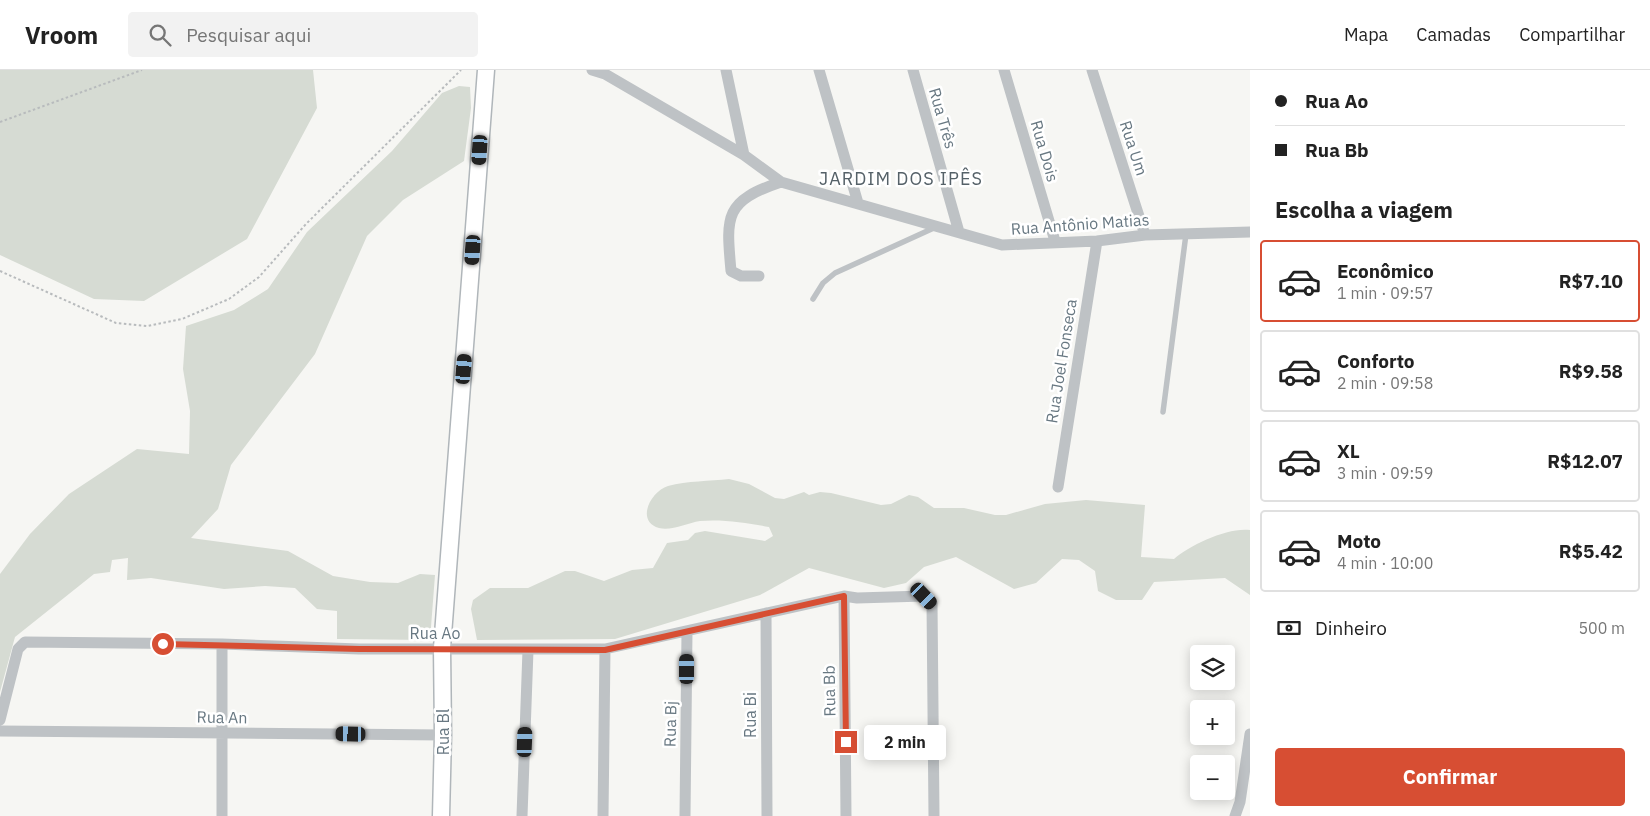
<!DOCTYPE html>
<html lang="pt">
<head>
<meta charset="utf-8">
<style>
	:root { --surface:#fff; --page:#f2f2f2; --text:#222; --muted:#767676; --line:#e0e0e0; --accent:#d74e33 }
	body { margin:0; font-family:"IBM Plex Sans",sans-serif; background:var(--page); color:var(--text); height:100vh; display:flex; flex-direction:column; font-size:19px; white-space:nowrap }
	* { box-sizing:border-box; margin:0 }
	p { font-size:16px; color:var(--muted) }
	.icon { flex:none; width:28px; height:28px; fill:none; stroke:currentColor; stroke-width:2; stroke-linecap:round; stroke-linejoin:round }
	.map { position:relative; flex:1; overflow:hidden }
	.drawer { display:flex; flex-direction:column; background:var(--surface); width:400px }
	.drawer>* { flex:none }
	.hud { display:grid; align-content:center; height:110px; padding:0 25px; background:var(--surface) }
	.tools { position:absolute; left:1190px; top:575px; display:grid; gap:10px }
	.tools a { display:grid; place-items:center; width:45px; height:45px; border-radius:5px; background:var(--surface); box-shadow:0 2px 12px #0003; font-size:25px }
	.end { position:absolute; width:22px; height:22px; margin:-11px; border:6px solid #d74e33; background:#fff; box-shadow:0 0 0 2px #fff }
	.from { border-radius:50% }
	.bubble { position:absolute; height:35px; border-radius:5px; background:var(--surface); box-shadow:0 2px 12px #0003; font-size:16px; font-weight:700; line-height:35px; text-align:center }
	.car { position:absolute; width:15px; height:30px; margin:-15px -8px; border-radius:6px; box-shadow:0 0 4px 1px #0007; background:linear-gradient(#222 24%,#8ab4d8 0 40%,#222 0 76%,#8ab4d8 0 86%,#222 0) }
	.hud b { display:flex; align-items:center; gap:18px; height:48px; font-size:19px }
	.hud b+b { border-top:1px solid var(--line) }
	.hud i { width:12px; height:12px; background:var(--text) }
	ul { padding:0; list-style:none }
	li { display:flex; align-items:center; gap:15px; height:82px; margin:0 10px 8px; padding:0 15px; border:2px solid var(--line); border-radius:5px }
	li div { flex:1 }
	li b { display:block; font-size:19px }
	li em { font-style:normal; font-weight:700 }
	li.active { border-color:var(--accent) }
	li>.icon { width:45px; height:45px; stroke-width:1.5 }
	h2 { padding:0 25px; font-size:22px; line-height:60px }
	.pay { display:flex; align-items:center; gap:12px; height:55px; padding:0 25px; font-size:19px }
	.pay p { margin-inline-start:auto }
	.button { display:flex; gap:10px; margin-top:auto; padding:10px 25px }
	.button a { flex:1; height:58px; border-radius:5px; background:var(--accent); color:#fff; font-size:20px; font-weight:700; line-height:58px; text-align:center }
	header { display:flex; align-items:center; gap:30px; box-sizing:border-box; height:70px; padding:0 25px; background:var(--surface); border-bottom:1px solid var(--line) }
	header strong { font-size:24px }
	nav { display:flex; gap:28px; margin-inline-start:auto; font-size:18px }
	.search { width:350px; height:45px; background:var(--page); display:flex; align-items:center; gap:12px; box-sizing:border-box; padding:0 18px; border-radius:5px; color:var(--muted); font-size:19px }
	main { display:flex; flex:1; min-height:0 }
	.map>svg:first-child { display:block }
</style>
</head>
<body>
<header>
<strong>Vroom</strong>
<div class="search"><svg class="icon" aria-label="search" viewBox="0 0 24 24"><circle cx="10" cy="10" r="6"/><path d="M15 15l6 6"/></svg>Pesquisar aqui</div>
<nav><a>Mapa</a><a>Camadas</a><a>Compartilhar</a></nav>
</header>
<main>
<div class="map">
<svg width="1250" height="746" viewBox="0 0 1250 746">
	<rect width="100%" height="100%" fill="#f6f6f3"/>
	<path fill="#d6dbd3" d="M0,0H313L317,38L247,169L144,231L94,229L0,185Z
		M459,16L470,17L471,38L464,91L403,130L367,166L315,284L231,395L218,439L191,468L288,481L333,506L370,512L398,513L420,504L435,505L430,570L337,569V541L317,539L295,518L265,516L224,519L151,508L127,510L128,488L112,490L110,502L94,504L15,567L0,622V504L30,464L69,424L137,379L189,384L190,341L183,299L186,256L234,240L268,219L307,162L392,81L442,23Z
		M729,409L749,414L775,428L784,429L804,422L809,425L820,422L831,423L881,435L891,434L909,425L918,427L934,438H964L995,445H1006L1045,434L1086,430L1145,435L1141,487L1174,489C1190,475 1228,457 1250,460V525L1225,508L1154,512L1142,530H1116L1098,521L1095,501L1079,490L1062,489L1036,513L1014,519L956,487L924,497L906,513L884,518L809,498L760,525L615,569L477,570L471,539L473,530L490,518H528L565,501H575L604,511L632,500L653,498L667,473L688,470L695,463L705,461L765,471L773,466L769,457C747,453 723,449 700,451C687,453 672,461 659,458C635,451 651,421 668,416C687,411 710,411 729,409Z"/>
	<g fill="none" stroke-linecap="round" stroke-linejoin="round">
		<defs>
			<path id="secondary" d="M441,746L443,665L442,578L486,0"/>
		</defs>
		<use href="#secondary" stroke="#b0b6ba" stroke-width="19"/>
		<path stroke="#b8bbbd" stroke-width="2" stroke-dasharray="2.5 2.5" stroke-linecap="butt" d="M0,52L142,0
			M0,201L116,253L147,256L182,249L229,229L259,207L306,154L461,0"/>
		<path stroke="#bec2c5" stroke-width="5.5" d="M813,229L823,213L835,203L936,157
			M1163,342L1186,164"/>
		<path stroke="#bec2c5" stroke-width="11" d="M592,0L605,4L744,85L781,112L1002,175L1097,171L1145,165L1250,162
			M726,0L744,85
			M819,0L858,133
			M913,0L959,162
			M1004,0L1055,171
			M1092,0L1145,165
			M759,206H741L731,201C726,146 724,131 781,112
			M1058,417L1097,171
			M844,526L846,746
			M766,543L767,746
			M222,574V746
			M0,650L18,579L25,572L222,574L359,579H605L844,526L857,528L924,526L932,533L934,746
			M0,661L443,665
			M522,746L528,580
			M603,746L605,579
			M685,746L687,562
			M1235,746L1240,732L1250,664"/>
		<use href="#secondary" stroke="#fff" stroke-width="16"/>
	</g>
	<g fill="none" stroke-linecap="round" stroke-linejoin="round">
		<path stroke="#d74e33" stroke-width="6" d="M163,574L359,579L605,580L844,526L846,672"/>
	</g>
	<g text-anchor="middle" dominant-baseline="central" stroke-width="5" stroke-linejoin="round" paint-order="stroke">
		<g font-size="16" fill="#687882" stroke="#fff">
			<text transform="translate(943 48) rotate(74)">Rua Três</text>
			<text transform="translate(1134 78) rotate(72)">Rua Um</text>
			<text transform="translate(1045 81) rotate(74)">Rua Dois</text>
			<text transform="translate(1080 154) rotate(-4)">Rua Antônio Matias</text>
			<text transform="translate(1061 291) rotate(-81)">Rua Joel Fonseca</text>
			<text x="435" y="563">Rua Ao</text>
			<text transform="translate(829 621) rotate(-91)">Rua Bb</text>
			<text transform="translate(750 645) rotate(-90)">Rua Bi</text>
			<text transform="translate(222 647) rotate(1)">Rua An</text>
			<text transform="translate(670 654) rotate(-89)">Rua Bj</text>
			<text transform="translate(443 662) rotate(-90)">Rua Bl</text>
		</g>
		<g font-size="18" letter-spacing="1" fill="#556168" stroke="#fff">
			<text x="901" y="108">JARDIM DOS IPÊS</text>
		</g>
	</g>
</svg>
<div class="tools">
<a><svg class="icon" aria-label="layers" viewBox="0 0 24 24"><path d="M12 4l9 5-9 5-9-5zM3 14l9 5 9-5"/></svg></a>
<a>+</a>
<a>−</a>
</div>
<i class="end from" style="left:163px;top:574px"></i>
<i class="end" style="left:846px;top:672px"></i>
<div class="bubble" style="left:864px;top:655px;width:82px">2 min</div>
<i class="car" style="left:480px;top:80px;rotate:184deg"></i>
<i class="car" style="left:473px;top:180px;rotate:184deg"></i>
<i class="car" style="left:464px;top:299px;rotate:5deg"></i>
<i class="car" style="left:924px;top:526px;rotate:136deg"></i>
<i class="car" style="left:687px;top:599px;rotate:0deg"></i>
<i class="car" style="left:351px;top:664px;rotate:271deg"></i>
<i class="car" style="left:525px;top:672px;rotate:2deg"></i>
</div>
<section class="drawer">
<div class="hud">
<b><i class="from"></i>Rua Ao</b>
<b><i></i>Rua Bb</b>
</div>
<h2>Escolha a viagem</h2>
<ul>
<li class="active"><svg class="icon" aria-label="car" viewBox="0 0 24 24"><path d="M5 17H2v-5l4-1 3-4h7l3 4 3 1v5h-3M9 17h6M6 11h13"/><circle cx="7" cy="17" r="2"/><circle cx="17" cy="17" r="2"/></svg><div><b>Econômico</b><p>1 min · 09:57</p></div><em>R$7.10</em></li>
<li><svg class="icon" aria-label="car" viewBox="0 0 24 24"><path d="M5 17H2v-5l4-1 3-4h7l3 4 3 1v5h-3M9 17h6M6 11h13"/><circle cx="7" cy="17" r="2"/><circle cx="17" cy="17" r="2"/></svg><div><b>Conforto</b><p>2 min · 09:58</p></div><em>R$9.58</em></li>
<li><svg class="icon" aria-label="car" viewBox="0 0 24 24"><path d="M5 17H2v-5l4-1 3-4h7l3 4 3 1v5h-3M9 17h6M6 11h13"/><circle cx="7" cy="17" r="2"/><circle cx="17" cy="17" r="2"/></svg><div><b>XL</b><p>3 min · 09:59</p></div><em>R$12.07</em></li>
<li><svg class="icon" aria-label="car" viewBox="0 0 24 24"><path d="M5 17H2v-5l4-1 3-4h7l3 4 3 1v5h-3M9 17h6M6 11h13"/><circle cx="7" cy="17" r="2"/><circle cx="17" cy="17" r="2"/></svg><div><b>Moto</b><p>4 min · 10:00</p></div><em>R$5.42</em></li>
</ul>
<div class="pay"><svg class="icon" aria-label="cash" viewBox="0 0 24 24"><path d="M3 7h18v10H3z"/><circle cx="12" cy="12" r="2"/></svg>Dinheiro<p>500 m</p></div>
<div class="button"><a>Confirmar</a></div>
</section>
</main>
</body>
</html>
